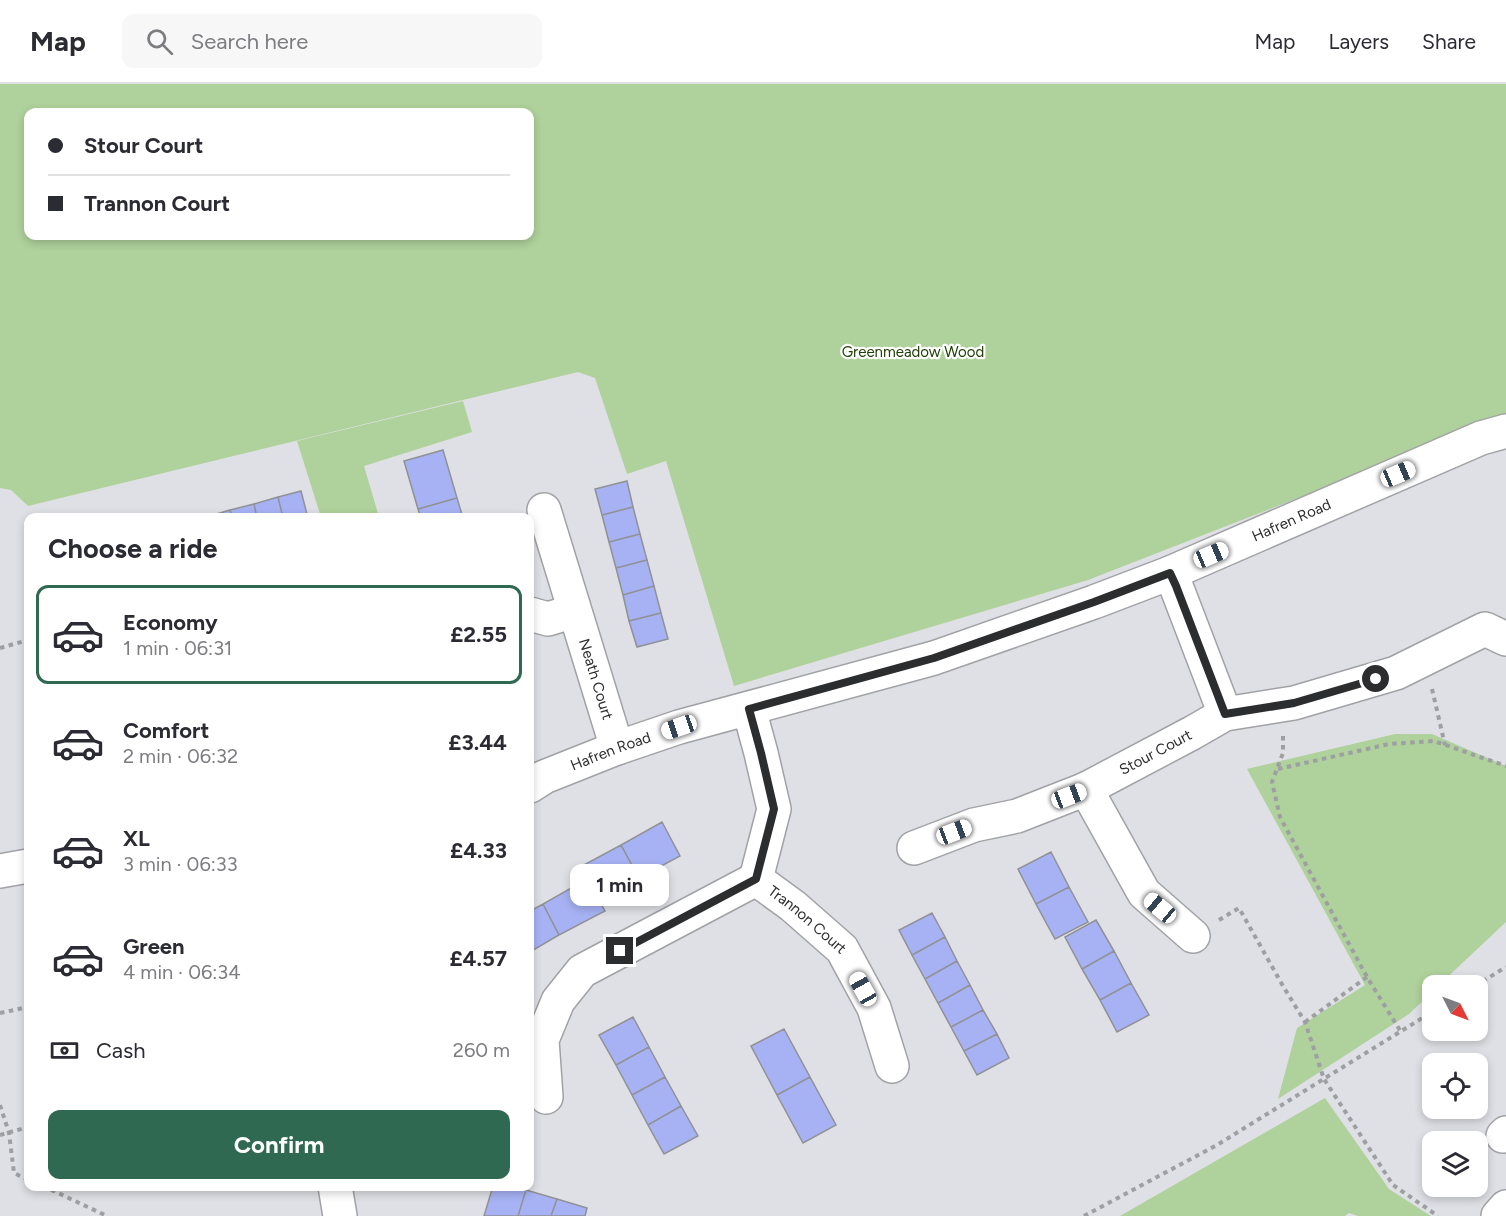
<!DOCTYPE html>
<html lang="en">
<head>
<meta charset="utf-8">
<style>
	:root { --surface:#fff; --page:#f7f7f7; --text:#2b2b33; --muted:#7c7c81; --line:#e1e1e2; --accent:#306952 }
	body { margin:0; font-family:Figtree,sans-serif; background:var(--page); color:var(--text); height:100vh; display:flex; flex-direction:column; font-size:22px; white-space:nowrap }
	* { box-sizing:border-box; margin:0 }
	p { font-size:20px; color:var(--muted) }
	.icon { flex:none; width:33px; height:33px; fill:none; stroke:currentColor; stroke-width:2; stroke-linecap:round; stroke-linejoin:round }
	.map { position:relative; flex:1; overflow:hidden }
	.sheet { position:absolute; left:24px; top:429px; width:510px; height:678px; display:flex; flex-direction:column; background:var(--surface); border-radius:12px; box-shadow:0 3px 9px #0003 }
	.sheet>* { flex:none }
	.hud { position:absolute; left:24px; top:24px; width:510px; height:132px; border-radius:12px; box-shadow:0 3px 9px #0003; display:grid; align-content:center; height:132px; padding:0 24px; background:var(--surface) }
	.needle { width:39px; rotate:132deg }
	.fabs { position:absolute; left:1422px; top:891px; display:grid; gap:12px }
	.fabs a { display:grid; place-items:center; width:66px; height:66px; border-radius:12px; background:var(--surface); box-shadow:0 3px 9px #0003; font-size:30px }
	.end { position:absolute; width:27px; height:27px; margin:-14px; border:8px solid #2c2d2e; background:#fff; box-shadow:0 0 0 3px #fff }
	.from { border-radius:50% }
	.bubble { position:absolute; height:42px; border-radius:12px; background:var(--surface); box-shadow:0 3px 9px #0003; font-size:20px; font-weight:700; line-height:42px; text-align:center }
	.car { position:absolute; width:18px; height:36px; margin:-18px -9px; border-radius:8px; box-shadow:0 0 4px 2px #0007; background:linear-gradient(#fff 24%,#345 0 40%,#fff 0 76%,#345 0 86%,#fff 0) }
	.hud b { display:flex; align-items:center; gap:21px; height:57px; font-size:22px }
	.hud b+b { border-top:2px solid var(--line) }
	.hud i { width:15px; height:15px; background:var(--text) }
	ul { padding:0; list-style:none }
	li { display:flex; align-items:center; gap:18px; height:99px; margin:0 12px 9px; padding:0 12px; border:3px solid transparent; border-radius:12px }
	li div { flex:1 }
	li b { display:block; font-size:22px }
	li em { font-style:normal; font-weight:700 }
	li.current { border-color:var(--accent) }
	li>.icon { width:54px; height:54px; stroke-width:1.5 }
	h2 { padding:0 24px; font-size:27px; line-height:72px }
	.pay { display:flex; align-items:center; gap:15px; height:66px; padding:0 24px; font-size:22px }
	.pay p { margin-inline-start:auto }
	.primary-button { display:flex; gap:12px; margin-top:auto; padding:12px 24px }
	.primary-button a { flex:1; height:69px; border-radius:12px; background:var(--accent); color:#fff; font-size:24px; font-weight:700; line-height:69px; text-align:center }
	header { display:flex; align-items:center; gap:36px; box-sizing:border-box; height:84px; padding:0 30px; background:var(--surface); border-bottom:2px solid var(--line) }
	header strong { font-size:28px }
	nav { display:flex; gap:33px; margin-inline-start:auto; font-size:21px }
	.search { width:420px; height:54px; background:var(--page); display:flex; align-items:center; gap:15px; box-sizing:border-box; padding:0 21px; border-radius:12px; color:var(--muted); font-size:22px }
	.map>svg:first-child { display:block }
</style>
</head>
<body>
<header>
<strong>Map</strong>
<div class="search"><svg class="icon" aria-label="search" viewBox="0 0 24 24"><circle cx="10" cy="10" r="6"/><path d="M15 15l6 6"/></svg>Search here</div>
<nav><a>Map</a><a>Layers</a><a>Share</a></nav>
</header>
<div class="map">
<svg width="1506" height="1132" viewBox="0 0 1506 1132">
	<rect width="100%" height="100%" fill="#dfe0e5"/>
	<path fill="#afd19b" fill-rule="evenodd" d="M0,0H1506V329L1342,397L1088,496L734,602L666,377L627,390L595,294L578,288L28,422L11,406L0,404ZM28,28H530V152H28Z
		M463,317L472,348L364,382L379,433H321L297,357Z
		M1395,650H1432L1506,682V838L1439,901L1432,902V908L1409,930L1278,1015L1297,944L1365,901L1247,685Z
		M1325,1014L1389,1105L1431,1132H1358L1349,1129L1345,1132H1120Z"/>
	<path fill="#a7b2f4" stroke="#909195" stroke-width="1.5" d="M443,366L457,414L418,425L404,377Z
		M627,397L633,423L602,431L595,405Z
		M301,407L308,434H283L278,413Z
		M278,413L283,434H257L254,420Z
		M457,414L463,434H421L418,425Z
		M254,420L257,434H232L230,426Z
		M633,423L640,450L609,458L602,431Z
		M230,426L232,434H207L206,433Z
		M640,450L647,476L616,484L609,458Z
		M647,476L654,502L623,511L616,484Z
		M654,502L661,529L629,537L623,511Z
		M661,529L668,555L637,563L629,537Z
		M662,738L680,772L639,794L621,761Z
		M621,761L639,794L598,816L580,783Z
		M1051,768L1069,803L1036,820L1018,785Z
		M587,795L605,827L559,851L543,820Z
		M1069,803L1088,838L1055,855L1036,820Z
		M543,820L559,851L530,868V827Z
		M932,829L945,853L912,871L899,846Z
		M1096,836L1114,867L1082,885L1065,853Z
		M945,853L957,877L925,895L912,871Z
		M1114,867L1131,899L1100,916L1082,885Z
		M957,877L970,901L938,919L925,895Z
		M1131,899L1149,931L1117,948L1100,916Z
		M970,901L983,926L951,943L938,919Z
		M983,926L997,950L964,967L951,943Z
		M633,933L649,963L616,981L599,951Z
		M784,945L810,993L777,1011L751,962Z
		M997,950L1009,974L977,991L964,967Z
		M649,963L665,993L632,1011L616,981Z
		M665,993L681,1022L648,1041L632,1011Z
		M810,993L836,1041L803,1059L777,1011Z
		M681,1022L698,1052L664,1070L648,1041Z
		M493,1102H515L526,1106L518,1132H484Z
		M526,1106L557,1115L551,1132H518Z
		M557,1115L587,1124L585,1132H551Z"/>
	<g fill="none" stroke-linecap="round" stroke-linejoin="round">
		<defs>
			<g id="minor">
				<path id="s1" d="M544,426L617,664"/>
				<path d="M1170,489L1176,502L1225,630"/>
				<path d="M530,530L548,535L574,527"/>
				<path d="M749,625L761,669L774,725L756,795"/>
				<path id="s2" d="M530,702L544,693L617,664L679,643L934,574L1094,518L1170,489L1481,354L1506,347"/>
				<path d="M1086,705L1144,809L1193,852"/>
				<path id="s3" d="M914,764L974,741L1017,732L1086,705L1192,649L1225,630L1294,619L1396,589L1485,545L1506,555"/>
				<path d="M0,787L28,782"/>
				<path id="s4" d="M546,1013L542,956L558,917L582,887L756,795L793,822L842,865L874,924L892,982"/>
				<path d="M1503,1052L1506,1049"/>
				<path d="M335,1102L340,1132"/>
				<path d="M1498,1132L1506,1123"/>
			</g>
		</defs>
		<use href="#minor" stroke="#a1a2a6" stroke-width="36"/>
		<path stroke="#9e9fa2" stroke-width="4" stroke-dasharray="4.5 4.5" stroke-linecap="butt" d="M0,564L28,556
			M1432,605L1445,661
			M1283,652V669L1272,698L1280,733L1367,893L1401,948
			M1278,685L1389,660L1434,657L1506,682
			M1219,836L1239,824L1283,902L1305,938L1324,995L1393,1101L1438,1132
			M1475,902L1506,883
			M0,929L28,923
			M1305,938L1367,893
			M0,1021L9,1049L14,1089L28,1096
			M0,1051L28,1043
			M43,1102L107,1132
			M1084,1132L1217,1061L1432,928"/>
		<use href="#minor" stroke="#fff" stroke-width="33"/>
	</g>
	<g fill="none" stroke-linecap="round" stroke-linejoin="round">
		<path stroke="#2c2d2e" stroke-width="8" d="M620,867L756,795L774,725L761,669L749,625L934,574L1094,518L1170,489L1176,502L1225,630L1294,619L1376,595"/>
	</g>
	<g text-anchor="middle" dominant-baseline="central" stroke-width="4.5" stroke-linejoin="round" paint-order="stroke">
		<g font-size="15" fill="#203f05" stroke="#fff">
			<text x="913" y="268">Greenmeadow Wood</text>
		</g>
		<g font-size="15" fill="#2c2d2e" stroke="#fff">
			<text stroke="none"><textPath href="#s2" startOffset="808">Hafren Road</textPath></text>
			<text stroke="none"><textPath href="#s1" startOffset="177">Neath Court</textPath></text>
			<text stroke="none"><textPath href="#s2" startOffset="88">Hafren Road</textPath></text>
			<text stroke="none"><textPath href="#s3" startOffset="261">Stour Court</textPath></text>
			<text stroke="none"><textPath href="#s4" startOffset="400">Trannon Court</textPath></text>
		</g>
	</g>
</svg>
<div class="fabs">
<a><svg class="needle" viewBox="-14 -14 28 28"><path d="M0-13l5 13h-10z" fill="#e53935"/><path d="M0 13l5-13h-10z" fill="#7c7c81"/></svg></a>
<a><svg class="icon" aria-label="locate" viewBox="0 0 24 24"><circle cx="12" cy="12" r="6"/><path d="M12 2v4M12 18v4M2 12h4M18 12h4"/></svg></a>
<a><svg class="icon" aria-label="layers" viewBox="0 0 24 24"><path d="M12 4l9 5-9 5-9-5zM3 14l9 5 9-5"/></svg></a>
</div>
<i class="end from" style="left:1376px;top:595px"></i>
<i class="end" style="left:620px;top:867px"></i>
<div class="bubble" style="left:570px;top:780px;width:99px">1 min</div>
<i class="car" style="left:1398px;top:390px;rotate:67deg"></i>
<i class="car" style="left:1211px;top:471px;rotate:67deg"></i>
<i class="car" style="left:679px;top:643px;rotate:251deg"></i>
<i class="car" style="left:1069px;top:712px;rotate:69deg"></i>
<i class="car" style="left:954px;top:748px;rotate:69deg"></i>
<i class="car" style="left:1160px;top:824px;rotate:310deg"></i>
<i class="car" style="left:863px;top:905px;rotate:331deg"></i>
<div class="hud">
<b><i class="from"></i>Stour Court</b>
<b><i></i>Trannon Court</b>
</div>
<section class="sheet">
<h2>Choose a ride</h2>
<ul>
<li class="current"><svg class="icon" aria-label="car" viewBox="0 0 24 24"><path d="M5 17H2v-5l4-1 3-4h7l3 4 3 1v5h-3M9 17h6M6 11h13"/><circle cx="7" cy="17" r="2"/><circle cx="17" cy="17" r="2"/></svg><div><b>Economy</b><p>1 min · 06:31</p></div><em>£2.55</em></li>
<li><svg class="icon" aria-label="car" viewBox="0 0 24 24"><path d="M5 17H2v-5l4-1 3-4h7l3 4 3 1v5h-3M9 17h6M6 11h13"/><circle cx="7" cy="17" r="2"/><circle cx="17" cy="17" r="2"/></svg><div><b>Comfort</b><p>2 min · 06:32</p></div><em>£3.44</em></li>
<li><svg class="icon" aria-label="car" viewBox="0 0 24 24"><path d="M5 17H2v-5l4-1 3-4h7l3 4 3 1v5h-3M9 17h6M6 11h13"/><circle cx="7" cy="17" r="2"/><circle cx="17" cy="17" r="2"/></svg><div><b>XL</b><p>3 min · 06:33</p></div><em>£4.33</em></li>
<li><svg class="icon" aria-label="car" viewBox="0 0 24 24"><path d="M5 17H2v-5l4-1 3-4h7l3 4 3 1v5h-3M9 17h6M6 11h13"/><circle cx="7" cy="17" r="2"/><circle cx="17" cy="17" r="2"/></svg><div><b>Green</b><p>4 min · 06:34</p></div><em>£4.57</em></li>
</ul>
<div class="pay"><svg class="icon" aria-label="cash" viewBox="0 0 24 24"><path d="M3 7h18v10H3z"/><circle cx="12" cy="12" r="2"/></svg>Cash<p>260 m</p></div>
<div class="primary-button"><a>Confirm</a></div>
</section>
</div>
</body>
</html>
